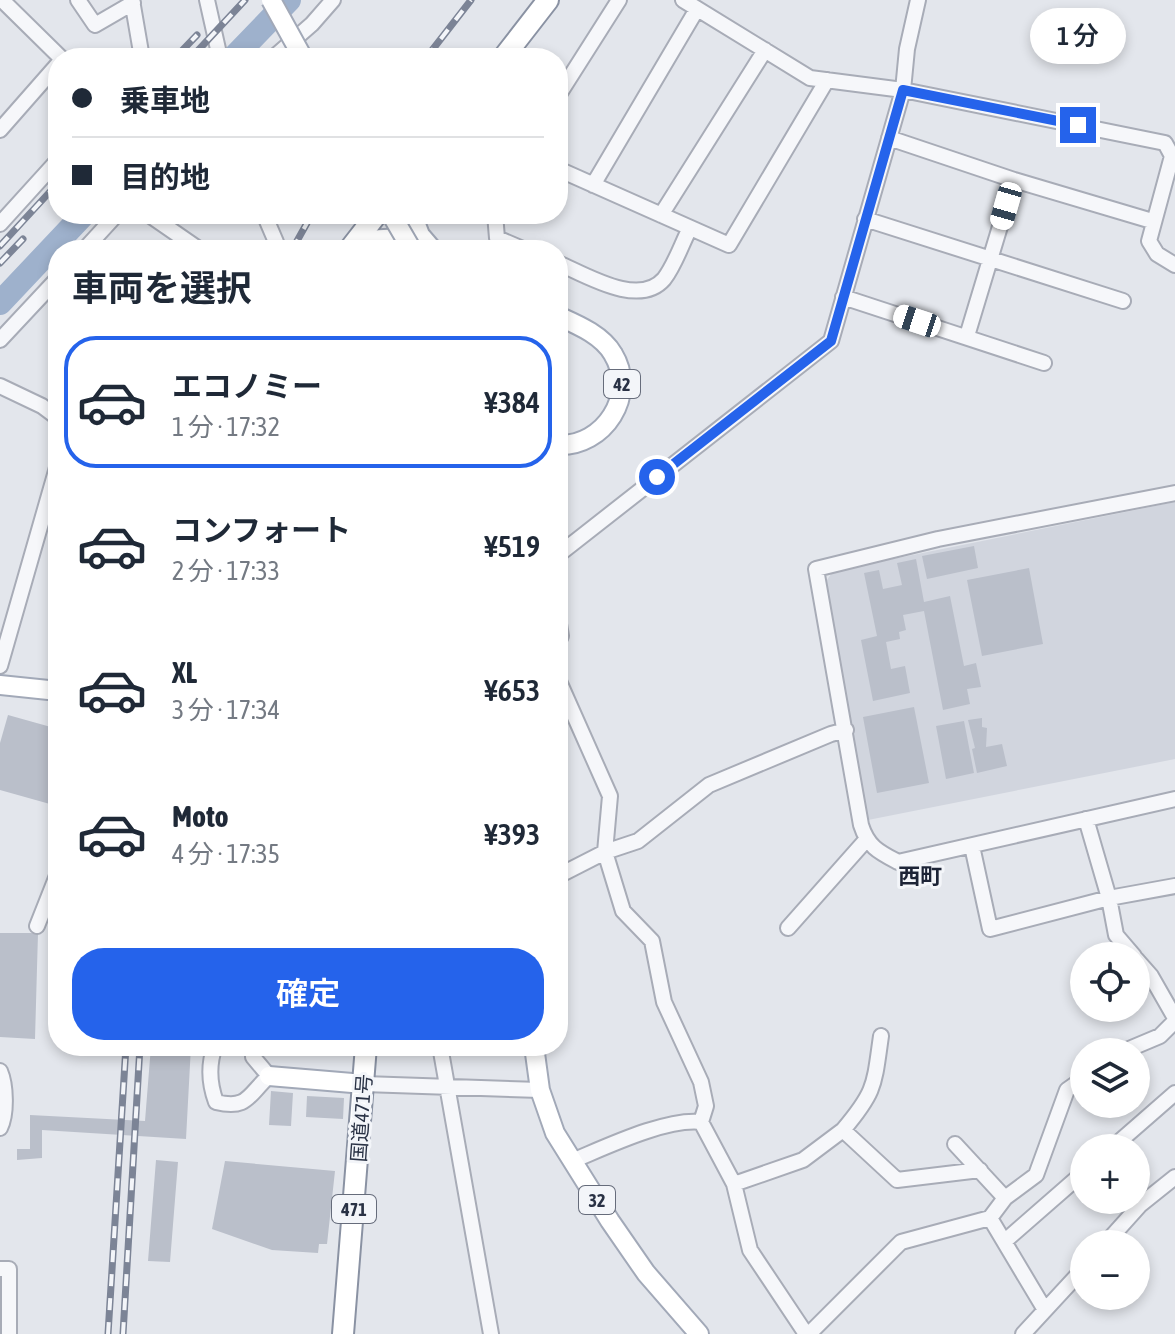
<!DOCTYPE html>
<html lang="ja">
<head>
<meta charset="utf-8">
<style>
	:root { --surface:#fff; --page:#f6f6f7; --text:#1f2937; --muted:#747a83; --line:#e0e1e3; --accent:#2563eb }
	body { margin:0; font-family:"Asap Condensed","Noto Sans JP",sans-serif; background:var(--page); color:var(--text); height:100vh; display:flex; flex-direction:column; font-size:30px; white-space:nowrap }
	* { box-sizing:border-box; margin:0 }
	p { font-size:26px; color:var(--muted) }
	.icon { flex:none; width:44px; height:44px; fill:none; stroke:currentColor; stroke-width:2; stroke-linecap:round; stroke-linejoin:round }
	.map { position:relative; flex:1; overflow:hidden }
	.side { position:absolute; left:48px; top:240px; width:520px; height:816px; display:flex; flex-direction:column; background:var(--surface); border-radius:32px; box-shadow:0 4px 12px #0003 }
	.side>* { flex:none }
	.banner { position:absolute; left:48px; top:48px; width:520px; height:176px; border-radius:32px; box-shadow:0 4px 12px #0003; display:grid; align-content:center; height:176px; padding:0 24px; background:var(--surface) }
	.tools { position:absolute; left:1070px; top:942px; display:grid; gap:16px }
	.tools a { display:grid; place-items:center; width:80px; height:80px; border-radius:50%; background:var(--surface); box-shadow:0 4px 12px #0003; font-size:40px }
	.end { position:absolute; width:36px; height:36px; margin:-18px; border:10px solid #2563eb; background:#fff; box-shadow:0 0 0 4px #fff }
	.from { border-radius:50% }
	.bubble { position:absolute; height:56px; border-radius:28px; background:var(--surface); box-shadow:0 4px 12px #0003; font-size:26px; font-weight:600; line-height:56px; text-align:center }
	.car { position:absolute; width:24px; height:48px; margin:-24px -12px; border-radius:10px; box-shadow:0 0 6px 2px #0007; background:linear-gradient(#fff 24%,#345 0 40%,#fff 0 76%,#345 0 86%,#fff 0) }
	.banner b { display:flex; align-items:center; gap:28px; height:76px; font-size:30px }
	.banner b+b { border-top:2px solid var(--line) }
	.banner i { width:20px; height:20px; background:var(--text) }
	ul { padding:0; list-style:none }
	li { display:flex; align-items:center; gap:24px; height:132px; margin:0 16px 12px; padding:0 8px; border:4px solid transparent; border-radius:32px }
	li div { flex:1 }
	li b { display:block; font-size:30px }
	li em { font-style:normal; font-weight:600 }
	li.on { border-color:var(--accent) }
	li>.icon { width:72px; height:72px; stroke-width:1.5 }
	h2 { padding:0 24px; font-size:36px; line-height:96px }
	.action { display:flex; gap:16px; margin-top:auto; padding:16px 24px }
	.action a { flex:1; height:92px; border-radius:32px; background:var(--accent); color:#fff; font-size:32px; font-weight:600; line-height:92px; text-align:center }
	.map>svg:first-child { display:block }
</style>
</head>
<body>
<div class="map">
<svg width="1175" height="1334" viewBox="0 0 1175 1334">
	<rect width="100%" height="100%" fill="#e3e6ec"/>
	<path fill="#d1d5de" d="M1175,502V759L868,820L825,583L833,571Z"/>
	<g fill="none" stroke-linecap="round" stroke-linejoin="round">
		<path stroke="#9eb1cc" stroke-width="24" d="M233,58L289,0
			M0,303L84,214"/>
	</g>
	<path fill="#babfca" d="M974,546L978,568L927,579L922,556Z
		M916,559L924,602L950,596L964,666L976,663L981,687L967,689L970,704L943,710L924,611L903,615L906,630L899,632L900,639L886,642L891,669L905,666L910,693L873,701L861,640L877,636L864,573L879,570L883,589L902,585L897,563Z
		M1029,568L1043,644L982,656L967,580Z
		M914,707L929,783L877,793L863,717Z
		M8,715L58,729L57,806L0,790V743Z
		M982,718V727L987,728L986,747L1002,744L1007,766L977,773L972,749L975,748L968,720Z
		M964,721L974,773L946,779L936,726Z
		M0,933H38L35,1039L0,1037Z
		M151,1046H191L186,1139L42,1130V1158L17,1160V1149H30V1115L145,1121Z
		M283,1046H346V1053L283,1054Z
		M271,1091L293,1093L291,1126L269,1125Z
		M307,1096L344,1098L343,1119L306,1117Z
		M156,1160L178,1162L170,1262L148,1261Z
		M225,1161L335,1171L327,1244H319L318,1253L272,1250L212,1229Z"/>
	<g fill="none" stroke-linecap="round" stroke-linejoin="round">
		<defs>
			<path id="minor" d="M2,0L61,58
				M78,0L95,25L133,3
				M132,0L142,58
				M207,0L220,58
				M683,0L810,78L903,90L1165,143L1172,156L1149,241L1157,254L1175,265
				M273,58L312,24L333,0
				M558,96L619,0
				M0,130L58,64
				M889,138L1014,180L1152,221
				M558,169L729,245L827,80
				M593,185L697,9
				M148,214L200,250
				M264,214L276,242
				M495,214L497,238L525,250
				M661,215L765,50
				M865,219L1123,301
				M0,224L58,160
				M84,250L117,214
				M558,263C586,275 639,308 664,279C675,265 682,243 690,228
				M843,297L1044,363
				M967,336L1014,180
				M0,340L58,278
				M0,386L42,406L58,418
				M1175,493L938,539L816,569L861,825C868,847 879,852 898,862L1175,799
				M558,555L831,341L903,90L907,49L918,0
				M558,618L561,636L558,641
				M0,666L58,464
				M558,679L610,796L605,852L623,911L652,941L664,1002L701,1082L706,1106L701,1122L734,1184L750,1250L806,1334
				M1086,819L1109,898L1116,935L1134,956
				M972,846L990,929L1109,898L1175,886
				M558,876L605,852L638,841L709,785L831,734L846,730
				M37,926L58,873
				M788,928L866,840
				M1136,959L1151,976L1175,1018
				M215,1046C208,1065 209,1083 216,1102C248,1110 248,1095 269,1076L253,1057V1046
				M440,1046L491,1334
				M1122,1052L1160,1036L1175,1021
				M0,1071C6,1085 7,1114 0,1128
				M364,1084L540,1090
				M843,1130C876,1091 874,1085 881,1036
				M955,1144L1005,1198
				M1112,1148L1175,1093
				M572,1161C606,1147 666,1118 701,1122
				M734,1184L803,1160L843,1130L897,1180L980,1170
				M990,1218L1005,1198L1036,1175L1067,1090L1084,1078
				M1005,1241L1084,1172
				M1105,1244L1140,1205L1175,1177
				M0,1269H9V1334
				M809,1334L901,1242L990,1218L1045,1310
				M1023,1334L1084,1268"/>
			<path id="major" d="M412,214L420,235L432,249
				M353,245C378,236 403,237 427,246
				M558,316C578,325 602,335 613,354C638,395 604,447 558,445
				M0,685L58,691
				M534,1046L540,1090L555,1133L610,1221L646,1273L699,1334
				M269,1076L364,1084"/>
			<path id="highway" d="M503,58L548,0
				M349,250L377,214
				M343,1334L366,1046"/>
		</defs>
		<use href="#minor" stroke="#a8acb7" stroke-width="18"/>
		<use href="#major" stroke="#a2a9b8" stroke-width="22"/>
		<use href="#highway" stroke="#8a92a3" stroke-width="24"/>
		<use href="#minor" stroke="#f6f7fa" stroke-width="14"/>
		<use href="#major" stroke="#fff" stroke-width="18"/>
		<use href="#highway" stroke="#fff" stroke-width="20"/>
		<defs>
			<path id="rail" d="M175,58L197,35
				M191,58L245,0
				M426,58L471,0
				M0,246L58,183
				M292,250L312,214
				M0,263L23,239
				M108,1334L126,1046
				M123,1334L140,1046"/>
		</defs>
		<use href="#rail" stroke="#7c8496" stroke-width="7"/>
		<use href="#rail" stroke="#f3f5f9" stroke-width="4" stroke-dasharray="12" stroke-linecap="butt"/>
		<defs>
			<path id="major-bridge" d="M271,0L303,58
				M391,214L412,250"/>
		</defs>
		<use href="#major-bridge" stroke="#a2a9b8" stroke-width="22" stroke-linecap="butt"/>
		<use href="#major-bridge" stroke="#fff" stroke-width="18"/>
	</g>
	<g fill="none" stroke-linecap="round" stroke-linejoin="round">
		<path stroke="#2563eb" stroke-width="10" d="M657,477L831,341L903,90L1078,125"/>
	</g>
	<g text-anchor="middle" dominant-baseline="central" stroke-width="6" stroke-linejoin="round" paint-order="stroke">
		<g fill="#f3f5f9" stroke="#666c7b" stroke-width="2">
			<rect x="604" y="370" width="36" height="28" rx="6"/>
			<rect x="579" y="1186" width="36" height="28" rx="6"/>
			<rect x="332" y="1195" width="44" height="28" rx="6"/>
		</g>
		<g font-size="18" font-weight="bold" fill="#2a3245">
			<text x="622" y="384">42</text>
			<text x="597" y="1200">32</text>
			<text x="354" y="1209">471</text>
		</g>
		<g font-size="20" fill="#2a3245" stroke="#f3f5f9">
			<text transform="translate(361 1118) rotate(-86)">国道471号</text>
		</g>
		<g font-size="22" font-weight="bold" fill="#1c2336" stroke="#f3f5f9">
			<text x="920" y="876">西町</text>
		</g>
	</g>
</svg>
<div class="tools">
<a><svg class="icon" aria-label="locate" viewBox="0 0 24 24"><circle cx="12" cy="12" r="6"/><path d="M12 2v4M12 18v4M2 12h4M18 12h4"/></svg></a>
<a><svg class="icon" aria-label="layers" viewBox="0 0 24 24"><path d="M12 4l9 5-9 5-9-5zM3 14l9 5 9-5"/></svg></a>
<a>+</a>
<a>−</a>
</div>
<i class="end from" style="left:657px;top:477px"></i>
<i class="end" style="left:1078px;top:125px"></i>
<div class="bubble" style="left:1030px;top:8px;width:96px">1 分</div>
<i class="car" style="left:1006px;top:206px;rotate:196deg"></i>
<i class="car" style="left:917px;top:321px;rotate:288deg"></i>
<div class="banner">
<b><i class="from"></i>乗車地</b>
<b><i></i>目的地</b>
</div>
<section class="side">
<h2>車両を選択</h2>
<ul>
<li class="on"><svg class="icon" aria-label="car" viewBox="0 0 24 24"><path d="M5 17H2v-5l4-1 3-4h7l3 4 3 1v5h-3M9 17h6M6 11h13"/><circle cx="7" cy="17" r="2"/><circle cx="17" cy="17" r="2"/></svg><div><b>エコノミー</b><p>1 分 · 17:32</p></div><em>¥384</em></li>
<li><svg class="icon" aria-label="car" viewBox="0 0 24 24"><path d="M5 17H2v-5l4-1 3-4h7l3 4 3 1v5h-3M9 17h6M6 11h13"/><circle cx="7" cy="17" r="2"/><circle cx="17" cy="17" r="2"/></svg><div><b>コンフォート</b><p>2 分 · 17:33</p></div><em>¥519</em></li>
<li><svg class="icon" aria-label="car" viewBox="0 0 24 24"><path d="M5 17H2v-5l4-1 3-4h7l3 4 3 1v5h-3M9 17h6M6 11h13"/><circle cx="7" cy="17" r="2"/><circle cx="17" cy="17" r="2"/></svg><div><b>XL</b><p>3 分 · 17:34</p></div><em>¥653</em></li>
<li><svg class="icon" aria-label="car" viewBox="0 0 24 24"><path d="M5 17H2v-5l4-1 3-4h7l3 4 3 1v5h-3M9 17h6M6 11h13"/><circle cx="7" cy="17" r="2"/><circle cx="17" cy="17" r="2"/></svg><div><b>Moto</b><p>4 分 · 17:35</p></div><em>¥393</em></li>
</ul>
<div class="action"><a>確定</a></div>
</section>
</div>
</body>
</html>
